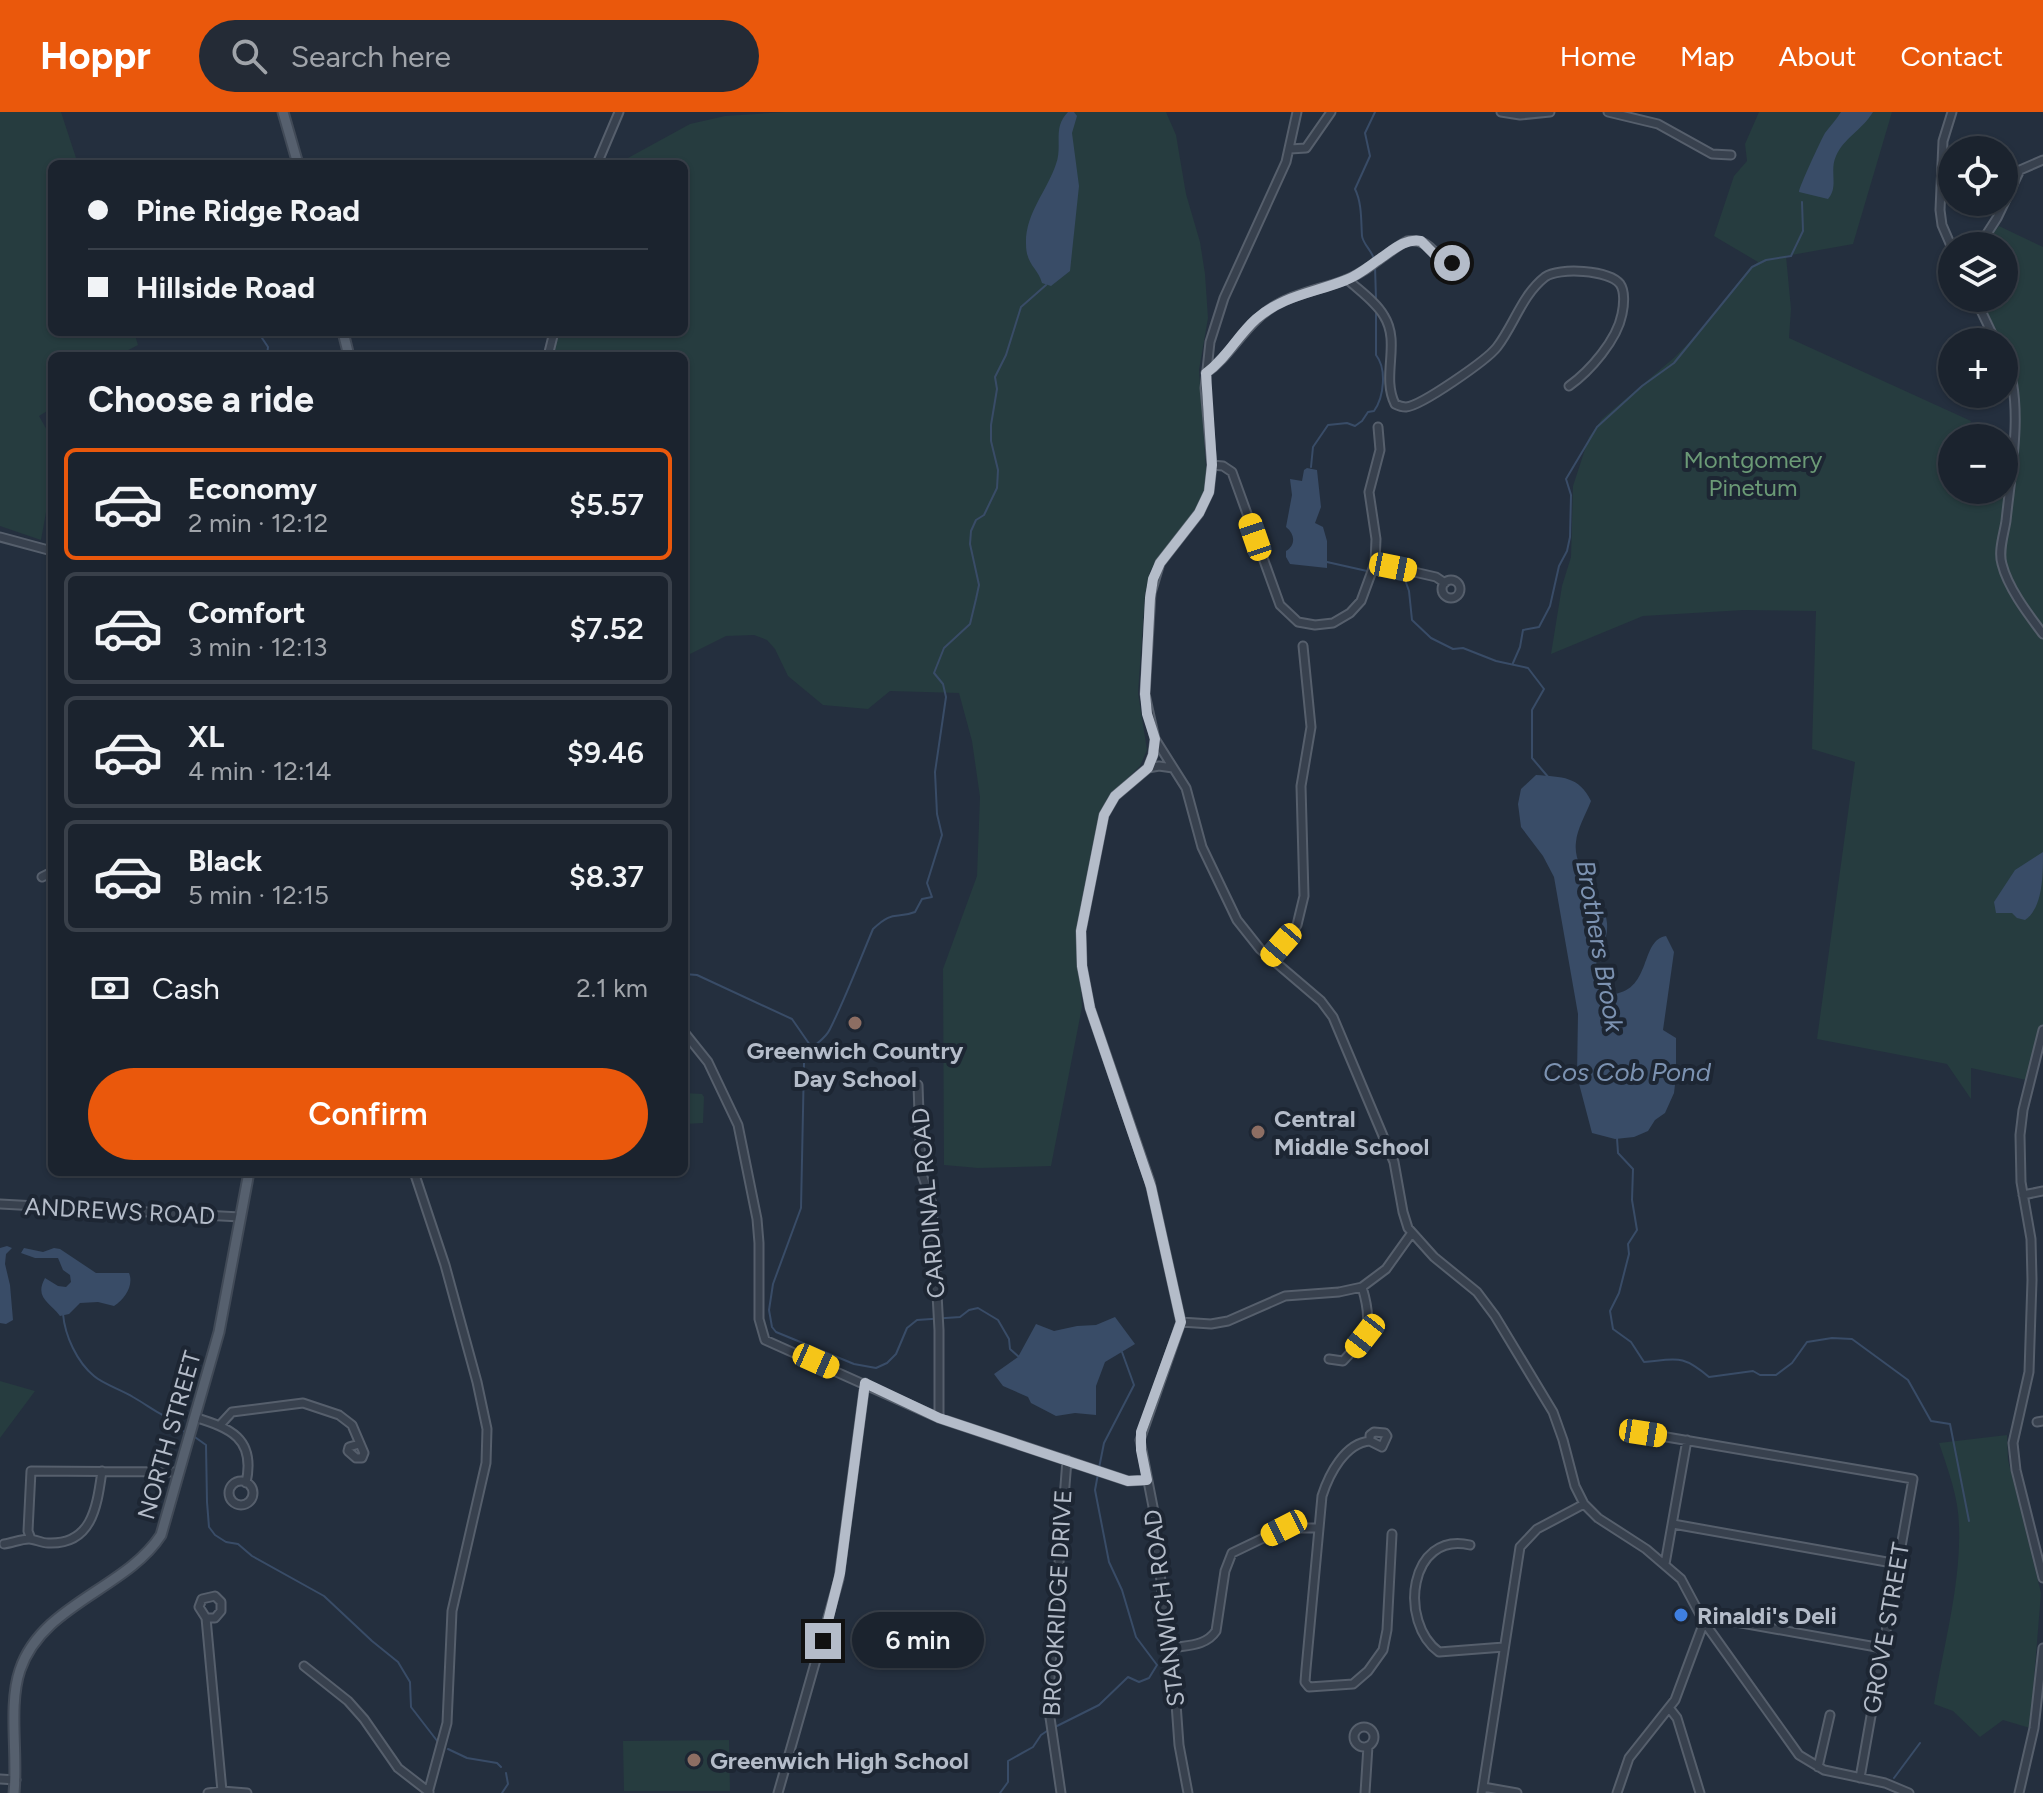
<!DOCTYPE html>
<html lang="en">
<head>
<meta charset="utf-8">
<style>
	:root { --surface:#1b232e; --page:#242b36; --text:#f1f3f6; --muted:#a0a4aa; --line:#39404a; --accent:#ea580c }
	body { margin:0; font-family:Figtree,sans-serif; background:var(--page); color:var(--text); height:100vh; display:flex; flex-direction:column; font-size:30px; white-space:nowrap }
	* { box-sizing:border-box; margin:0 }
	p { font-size:26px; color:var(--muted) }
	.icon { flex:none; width:44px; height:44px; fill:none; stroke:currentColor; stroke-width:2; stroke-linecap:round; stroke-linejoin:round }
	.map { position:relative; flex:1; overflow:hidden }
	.sheet { position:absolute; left:48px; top:240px; width:640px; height:824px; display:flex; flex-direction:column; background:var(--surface); border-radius:12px; box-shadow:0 2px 6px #0004,0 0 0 2px var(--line) }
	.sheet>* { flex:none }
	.top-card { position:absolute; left:48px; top:48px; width:640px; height:176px; border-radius:12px; box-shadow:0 2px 6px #0004,0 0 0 2px var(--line); display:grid; align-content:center; height:176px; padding:0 40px; background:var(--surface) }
	.controls { position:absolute; left:1938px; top:24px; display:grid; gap:16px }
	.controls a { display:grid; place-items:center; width:80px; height:80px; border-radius:50%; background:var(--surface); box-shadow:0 2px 6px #0004,0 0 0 2px var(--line); font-size:40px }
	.end { position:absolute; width:36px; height:36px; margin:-18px; border:10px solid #b4bcc9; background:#111; box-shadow:0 0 0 4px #111 }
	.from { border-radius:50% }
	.bubble { position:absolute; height:56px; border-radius:28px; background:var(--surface); box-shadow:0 2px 6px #0004,0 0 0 2px var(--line); font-size:26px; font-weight:600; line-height:56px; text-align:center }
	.car { position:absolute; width:24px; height:48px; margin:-24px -12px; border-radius:10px; box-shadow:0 0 6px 2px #0007; background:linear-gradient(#f5c518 24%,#345 0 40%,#f5c518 0 76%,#345 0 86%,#f5c518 0) }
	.top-card b { display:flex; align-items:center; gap:28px; height:76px; font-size:30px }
	.top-card b+b { border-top:2px solid var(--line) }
	.top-card i { width:20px; height:20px; background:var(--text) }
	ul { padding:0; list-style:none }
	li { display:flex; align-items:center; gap:24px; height:112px; margin:0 16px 12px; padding:0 24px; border:4px solid var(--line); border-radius:12px }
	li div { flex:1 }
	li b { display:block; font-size:30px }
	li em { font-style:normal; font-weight:600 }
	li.selected { border-color:var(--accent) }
	li>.icon { width:72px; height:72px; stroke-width:1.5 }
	h2 { padding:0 40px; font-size:36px; line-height:96px }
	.pay { display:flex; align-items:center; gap:20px; height:88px; padding:0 40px; font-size:30px }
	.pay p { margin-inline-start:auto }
	.cta { display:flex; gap:16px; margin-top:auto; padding:16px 40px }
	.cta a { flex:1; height:92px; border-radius:48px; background:var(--accent); color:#fff; font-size:32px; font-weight:600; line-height:92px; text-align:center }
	header { display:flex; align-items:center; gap:48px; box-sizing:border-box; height:112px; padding:0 40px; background:var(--accent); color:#fff }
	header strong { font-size:38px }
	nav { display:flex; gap:44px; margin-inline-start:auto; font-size:28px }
	.search { width:560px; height:72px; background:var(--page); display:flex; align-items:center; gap:20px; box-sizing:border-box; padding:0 28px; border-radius:44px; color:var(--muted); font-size:30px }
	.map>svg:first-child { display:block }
</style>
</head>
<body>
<header>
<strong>Hoppr</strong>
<div class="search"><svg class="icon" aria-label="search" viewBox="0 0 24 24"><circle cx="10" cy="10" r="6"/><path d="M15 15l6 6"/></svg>Search here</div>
<nav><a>Home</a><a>Map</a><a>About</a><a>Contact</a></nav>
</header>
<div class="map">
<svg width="2043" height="1681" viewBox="0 0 2043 1681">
	<rect width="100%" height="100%" fill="#242f3e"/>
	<path fill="#263c3f" d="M0,0H61L78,52H52V220H134L138,233L117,244H52V296L39,304L52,327V367L41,428L0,414Z
		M785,0H1166L1176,23L1186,82L1200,130L1205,162L1208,206L1199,258L1207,370L1203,388L1192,405L1150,459L1145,483L1138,581L1147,638L1140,654L1107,686L1092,735L1077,814L1082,895L1051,1054L978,1056L944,1053L943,857L977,764L980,685L972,629L959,581L890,579L868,597L823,593L788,564L775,537L767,528L754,523L726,524L684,545V244H550L557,220H684V52H617L690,12L725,4Z
		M1759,0H1892L1853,132L1786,144L1791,197L1789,226L1971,309L1965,326H1952V378H2004V375L2010,378L2018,308L2016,274L2004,230H2001L1981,186H2004V134H1983L1999,114L2043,135V917L2031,969L1971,956V987L1947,952L1817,927L1855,650L1812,637L1816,499L1744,498L1643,504L1551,542L1562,474L1571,445L1573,374L1589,325L1602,307L1675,245L1701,218L1748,158L1758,150L1714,124L1734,64L1747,49L1745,32Z
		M684,981L702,982L704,985L703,1011L684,1012Z
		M0,1269L35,1279L0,1326Z
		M2007,1323L2008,1348L2041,1481L2030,1616L2003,1608L1980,1625L1953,1599L1934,1592C1943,1536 1961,1472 1959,1415C1959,1386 1948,1358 1939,1331Z
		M729,1628L730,1679H624L623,1629Z"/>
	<path fill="#394c67" d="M1068,0H1074L1077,4L1072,21L1079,74L1070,159L1051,174L1042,171C1038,156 1026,153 1026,132C1025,102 1047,79 1056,52C1063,33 1052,16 1068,0Z
		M1841,0H1873C1863,17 1843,27 1836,44C1829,59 1839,75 1828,87L1799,80C1799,75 1821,28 1825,21C1830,14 1836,8 1841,0Z
		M1307,356L1317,358L1321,395L1315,411L1323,415L1327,429V456L1290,452L1286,445V439C1296,433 1295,422 1286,415L1292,383L1290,367L1302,369L1304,358Z
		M1536,663C1562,665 1579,664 1591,689C1586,702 1577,717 1576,730C1572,759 1605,783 1607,811C1609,836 1589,842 1599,870L1614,882C1652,877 1640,828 1666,824L1674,840L1663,918L1676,926V964L1674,981L1665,1001L1655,1008L1648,1019L1634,1025L1615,1027L1592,1021L1577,964L1578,902L1554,765L1543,744L1521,715L1518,692L1521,677Z
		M2043,740C2043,764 2043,796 2025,808L2017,806L2012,801H1996L1994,790L2015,758Z
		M7,1134L12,1136L6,1142L5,1152L10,1173L13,1208L6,1212L0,1211V1136Z
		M24,1136L43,1140L54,1136L60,1137L96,1161H129C134,1173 125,1187 114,1194L98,1190L80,1191L69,1202L60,1204C50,1190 34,1186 45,1166L58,1174L66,1175L71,1170L70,1163L63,1158L58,1146H35L21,1141Z
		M1115,1205L1135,1232L1105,1250L1096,1274V1303L1075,1301L1056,1304L1031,1291L1028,1285L1003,1274L994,1262L1018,1245L1036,1212L1054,1219L1077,1214L1096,1213Z"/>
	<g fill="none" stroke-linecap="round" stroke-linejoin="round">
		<path stroke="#394c67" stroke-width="2" d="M1374,147C1372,139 1363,132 1362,124C1361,109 1362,91 1355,77L1370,44L1365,21L1375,0
			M1375,154L1376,187
			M258,220L268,235L267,244
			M1311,355L1313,335L1328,313L1347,311L1355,314L1362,309L1368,300L1374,299C1384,285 1387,257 1376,243V198
			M1327,450L1367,459
			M1374,460L1404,465L1409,479L1412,508L1431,526L1453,537L1463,536L1496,549L1528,556L1544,577L1532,598V646L1549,666
			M1513,551L1520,535L1523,518L1539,515L1550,494L1559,454L1567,439L1570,425L1571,383L1566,367L1597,315L1642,274L1674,251L1752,155L1766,148L1791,144L1803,119L1802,90
			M684,862L697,863L792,907L810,933
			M1617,1026L1618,1041L1633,1057L1632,1088L1637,1118L1628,1132L1629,1142L1619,1181L1610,1199L1613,1217L1631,1230L1644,1250C1677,1247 1682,1242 1709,1265L1753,1259L1760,1263H1776L1792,1251L1807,1230L1832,1226L1852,1227L1908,1268L1931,1309L1950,1312L1969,1409
			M63,1202C65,1224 77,1250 94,1264C103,1272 122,1278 133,1285C149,1294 160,1304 178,1310L180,1318L186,1320
			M1019,1245L1010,1237L1009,1227L998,1208L978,1196L969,1198L960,1205L917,1208L907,1216L896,1242L887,1251L876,1256L854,1252L776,1220L772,1215L769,1198L773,1172L801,1096L804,951C809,931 823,932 830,917C846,885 859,850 873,817C894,797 895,808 915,800L922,787L932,785L927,771L942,723L937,702L935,660L946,585L943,572L934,561L944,536L970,512L976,487L979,473L970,432L971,419L976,408L984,403L997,376L998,358L991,329V313L997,277L995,265L1006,243L1021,195L1046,173
			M192,1323L206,1333L207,1390L209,1415L215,1423L226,1430L238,1432L252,1444L324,1484L372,1529L398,1550L410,1570L411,1595L438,1630
			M1099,1356L1104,1331L1134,1273L1122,1240
			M1053,1616L1099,1593L1128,1565L1139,1570L1149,1566L1157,1553L1136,1525L1122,1478L1109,1450L1095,1378L1098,1362
			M448,1637L467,1646L497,1651L501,1655
			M1894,1666L1920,1631
			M502,1681L508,1672L506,1661
			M1000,1681L1008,1670V1649L1033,1635L1041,1623L1047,1619"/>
		<defs>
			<path id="minor" d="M1501,0L1520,3L1550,0
				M1608,0L1658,12L1712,42L1731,43
				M1290,37L1306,36L1331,0
				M597,52L619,0
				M1979,134L1997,106L2020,58L2043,48
				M1952,136L1942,113L1940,98L1943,29L1952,0
				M1348,168C1360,179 1376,190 1384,204C1401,231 1381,264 1395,292C1399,294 1401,295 1406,295C1421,294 1487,248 1497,235C1514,213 1522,183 1545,165C1559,155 1609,158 1620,172C1625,179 1624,193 1622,202C1617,228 1590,259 1569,274
				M1975,186L1996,230
				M2004,242C2025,289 2011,359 2006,409C2004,422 1998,439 2002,452C2008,476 2028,502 2043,522
				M548,244L554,220
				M1206,261C1232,243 1245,211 1276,193C1298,180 1322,177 1345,168C1368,160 1386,140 1407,129C1428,126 1439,143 1445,160H1455V152L1442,150
				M1212,353L1223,354L1232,360L1280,493L1298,510L1315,513L1333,511L1350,501L1361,489L1375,451L1376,427L1369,380L1380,338L1378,315
				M0,425L52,439
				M1375,451L1436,465L1445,471
				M1442 477a9 9 0 1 1 18 0a9 9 0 1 1-18 0Z
				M1155,627L1186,676L1202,735L1237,808L1260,837L1321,889L1333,905L1394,1050L1403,1100L1408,1116L1434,1145L1477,1180L1495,1204L1553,1300L1563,1328L1575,1374L1584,1392L1598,1406L1646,1437L1681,1467L1704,1510L1799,1643L1824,1658L1885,1671L1909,1681
				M1148,656L1159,654L1173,656
				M42,765L52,760
				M1270,847L1297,813L1304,784L1301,674L1311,615L1303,534
				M2043,918L2023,998L2020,1023L2021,1070L2031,1127L2032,1168L2029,1260L2013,1331L2016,1358L2043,1466
				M684,920L708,950L738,1013L757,1107L759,1131V1207L765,1228L939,1306L1128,1369L1147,1368
				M918,973L921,1059L932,1092L939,1218V1306
				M414,1060L445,1153L477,1270L487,1317L486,1351L452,1499L447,1611L428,1681
				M2023,1083L2043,1079
				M0,1092L240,1105
				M1181,1210L1211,1212L1228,1209L1285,1184L1339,1180L1362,1175L1386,1157L1411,1122
				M1329,1247L1343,1249C1369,1222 1373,1211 1362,1175
				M194,1305C230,1316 256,1326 246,1371
				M2037,1310L2043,1309
				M220,1313L232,1300L303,1291L339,1303L352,1313L364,1341L362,1346H356L348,1339L349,1335L359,1332
				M1643,1321L1913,1367L1860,1666
				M1370,1329L1382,1335L1387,1324L1385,1321L1374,1320L1370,1323V1329C1345,1331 1329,1362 1322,1384L1306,1557L1305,1570L1309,1575L1353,1572L1368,1559L1383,1538L1387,1518L1392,1422
				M229 1381a12 12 0 1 1 24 0a12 12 0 1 1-24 0Z
				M1673,1412L1898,1452
				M31,1427L28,1419L31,1359L177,1360
				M4,1432C12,1431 21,1427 29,1427C35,1427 41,1431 48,1431C93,1433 97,1393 102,1359
				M1470,1433C1409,1419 1398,1510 1439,1540L1504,1535
				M1665,1452L1687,1328
				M206,1506H215L221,1499V1490L215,1484L202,1487L199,1495L206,1506L222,1679
				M1172,1536C1188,1533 1206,1534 1216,1519L1225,1459L1232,1441L1284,1416H1318
				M304,1554L348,1589L364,1607L398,1656L429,1680
				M1670,1597L1677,1606L1700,1681
				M1354 1625a10 10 0 1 1 20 0a10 10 0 1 1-20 0Z
				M1818,1655L1830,1603
				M0,1667L16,1668
				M1483,1675L1517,1681
				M208,1681L222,1679L247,1681
				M778,1681L839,1467L865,1271
				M1061,1681L1048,1592L1067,1348
				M1188,1681L1179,1633L1172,1536L1162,1481L1155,1405L1140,1328L1181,1210L1150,1070L1090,896L1082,854L1081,819L1104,703L1115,684L1148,656L1153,643L1155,627L1145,582L1151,481L1160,451L1199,401L1209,380L1212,353L1205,276L1210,230L1224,186L1286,50L1297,0
				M1365,1681L1368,1634
				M1482,1681L1520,1435L1537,1417L1584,1392
				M1617,1681L1629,1646L1675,1588L1704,1510L1719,1507L1882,1536
				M2019,1681L2034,1616L2043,1536"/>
			<path id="major" d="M283,0L298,52
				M343,220L349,244
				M14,1681C18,1643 8,1593 20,1558C42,1492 126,1477 161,1423L219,1220L249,1060"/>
		</defs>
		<use href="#minor" stroke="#565f6c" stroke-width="11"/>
		<use href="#major" stroke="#414a57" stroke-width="13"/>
		<use href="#minor" stroke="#38414e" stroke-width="7"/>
		<use href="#major" stroke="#56606e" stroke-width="9"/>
	</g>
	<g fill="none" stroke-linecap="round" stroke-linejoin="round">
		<path stroke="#b4bcc9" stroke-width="10" d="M823,1529L840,1461L865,1271L939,1306L1128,1369L1147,1368L1141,1338V1320L1181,1210L1151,1075L1090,896L1082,854L1081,819L1104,703L1115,684L1148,656L1153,643L1155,627L1147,602L1145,582L1150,486L1153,467L1160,451L1199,401L1209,380L1212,353L1206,261C1226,247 1237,224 1256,207C1284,183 1314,181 1346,168C1357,164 1368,155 1378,148C1392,139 1404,126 1421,129L1442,150L1452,151"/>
	</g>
	<g fill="#8d6e63" stroke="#1d2633" stroke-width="3">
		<circle cx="855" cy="911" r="8"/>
		<circle cx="1258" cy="1020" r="8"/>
		<circle cx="694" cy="1648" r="8"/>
	</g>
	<circle fill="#3f7fe0" stroke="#1d2633" stroke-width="3" cx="1681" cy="1503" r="8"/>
	<g text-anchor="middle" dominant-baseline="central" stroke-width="8" stroke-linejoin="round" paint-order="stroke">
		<g font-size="24" fill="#6b9a76" stroke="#1d2633">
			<text x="1753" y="347">Montgomery<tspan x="1753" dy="28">Pinetum</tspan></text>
		</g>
		<g font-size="24" font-weight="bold" fill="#b4bcc9" stroke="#1d2633" text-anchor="start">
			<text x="855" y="938" text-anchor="middle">Greenwich Country<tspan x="855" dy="28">Day School</tspan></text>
			<text x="1274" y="1006">Central<tspan x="1274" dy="28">Middle School</tspan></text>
			<text x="1697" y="1503">Rinaldi's Deli</text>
			<text x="710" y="1648">Greenwich High School</text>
		</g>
		<g font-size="24" fill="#b4bcc9" stroke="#1d2633">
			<text transform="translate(928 1091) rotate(-95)">CARDINAL ROAD</text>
			<text transform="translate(120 1099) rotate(3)">ANDREWS ROAD</text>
			<text transform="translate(169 1323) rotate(-74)">NORTH STREET</text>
			<text transform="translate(1057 1491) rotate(-87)">BROOKRIDGE DRIVE</text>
			<text transform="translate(1164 1496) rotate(-97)">STANWICH ROAD</text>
			<text transform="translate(1886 1516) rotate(-80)">GROVE STREET</text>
		</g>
		<g font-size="26" font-style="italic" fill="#7c92b1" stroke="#1d2633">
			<text transform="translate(1600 834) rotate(80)">Brothers Brook</text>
			<text x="1627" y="960">Cos Cob Pond</text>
		</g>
	</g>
</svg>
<div class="controls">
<a><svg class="icon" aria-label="locate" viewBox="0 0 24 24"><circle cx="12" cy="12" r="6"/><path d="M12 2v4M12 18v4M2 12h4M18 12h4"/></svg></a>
<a><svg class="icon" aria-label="layers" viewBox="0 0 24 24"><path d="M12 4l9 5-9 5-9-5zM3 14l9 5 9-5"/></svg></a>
<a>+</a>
<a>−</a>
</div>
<i class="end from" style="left:1452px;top:151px"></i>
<i class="end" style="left:823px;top:1529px"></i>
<div class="bubble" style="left:852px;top:1500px;width:132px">6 min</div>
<i class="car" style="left:1255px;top:425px;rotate:341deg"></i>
<i class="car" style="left:1393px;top:455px;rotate:101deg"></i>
<i class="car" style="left:1281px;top:833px;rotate:221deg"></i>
<i class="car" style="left:1365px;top:1224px;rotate:218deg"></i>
<i class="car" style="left:816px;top:1249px;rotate:114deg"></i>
<i class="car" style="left:1643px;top:1321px;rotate:99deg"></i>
<i class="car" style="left:1284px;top:1416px;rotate:243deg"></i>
<div class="top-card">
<b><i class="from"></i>Pine Ridge Road</b>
<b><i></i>Hillside Road</b>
</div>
<section class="sheet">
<h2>Choose a ride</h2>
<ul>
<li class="selected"><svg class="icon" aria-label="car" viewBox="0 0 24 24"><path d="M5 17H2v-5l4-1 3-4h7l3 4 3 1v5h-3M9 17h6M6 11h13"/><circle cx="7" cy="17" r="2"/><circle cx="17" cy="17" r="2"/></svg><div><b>Economy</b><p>2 min · 12:12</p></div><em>$5.57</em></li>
<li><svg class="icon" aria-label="car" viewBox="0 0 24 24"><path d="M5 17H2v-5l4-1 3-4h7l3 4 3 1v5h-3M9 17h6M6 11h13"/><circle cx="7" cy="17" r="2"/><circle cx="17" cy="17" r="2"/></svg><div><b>Comfort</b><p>3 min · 12:13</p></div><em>$7.52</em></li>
<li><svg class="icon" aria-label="car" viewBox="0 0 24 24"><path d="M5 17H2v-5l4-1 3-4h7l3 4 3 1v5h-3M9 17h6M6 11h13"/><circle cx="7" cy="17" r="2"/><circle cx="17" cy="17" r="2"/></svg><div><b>XL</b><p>4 min · 12:14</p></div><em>$9.46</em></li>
<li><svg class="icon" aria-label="car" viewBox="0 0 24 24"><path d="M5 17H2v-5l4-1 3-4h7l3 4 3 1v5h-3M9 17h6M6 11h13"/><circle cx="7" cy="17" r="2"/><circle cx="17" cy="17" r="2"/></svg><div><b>Black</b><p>5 min · 12:15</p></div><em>$8.37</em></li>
</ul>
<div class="pay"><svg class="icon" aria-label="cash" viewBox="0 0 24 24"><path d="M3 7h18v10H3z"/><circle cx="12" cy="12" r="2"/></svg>Cash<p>2.1 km</p></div>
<div class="cta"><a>Confirm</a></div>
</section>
</div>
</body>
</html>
